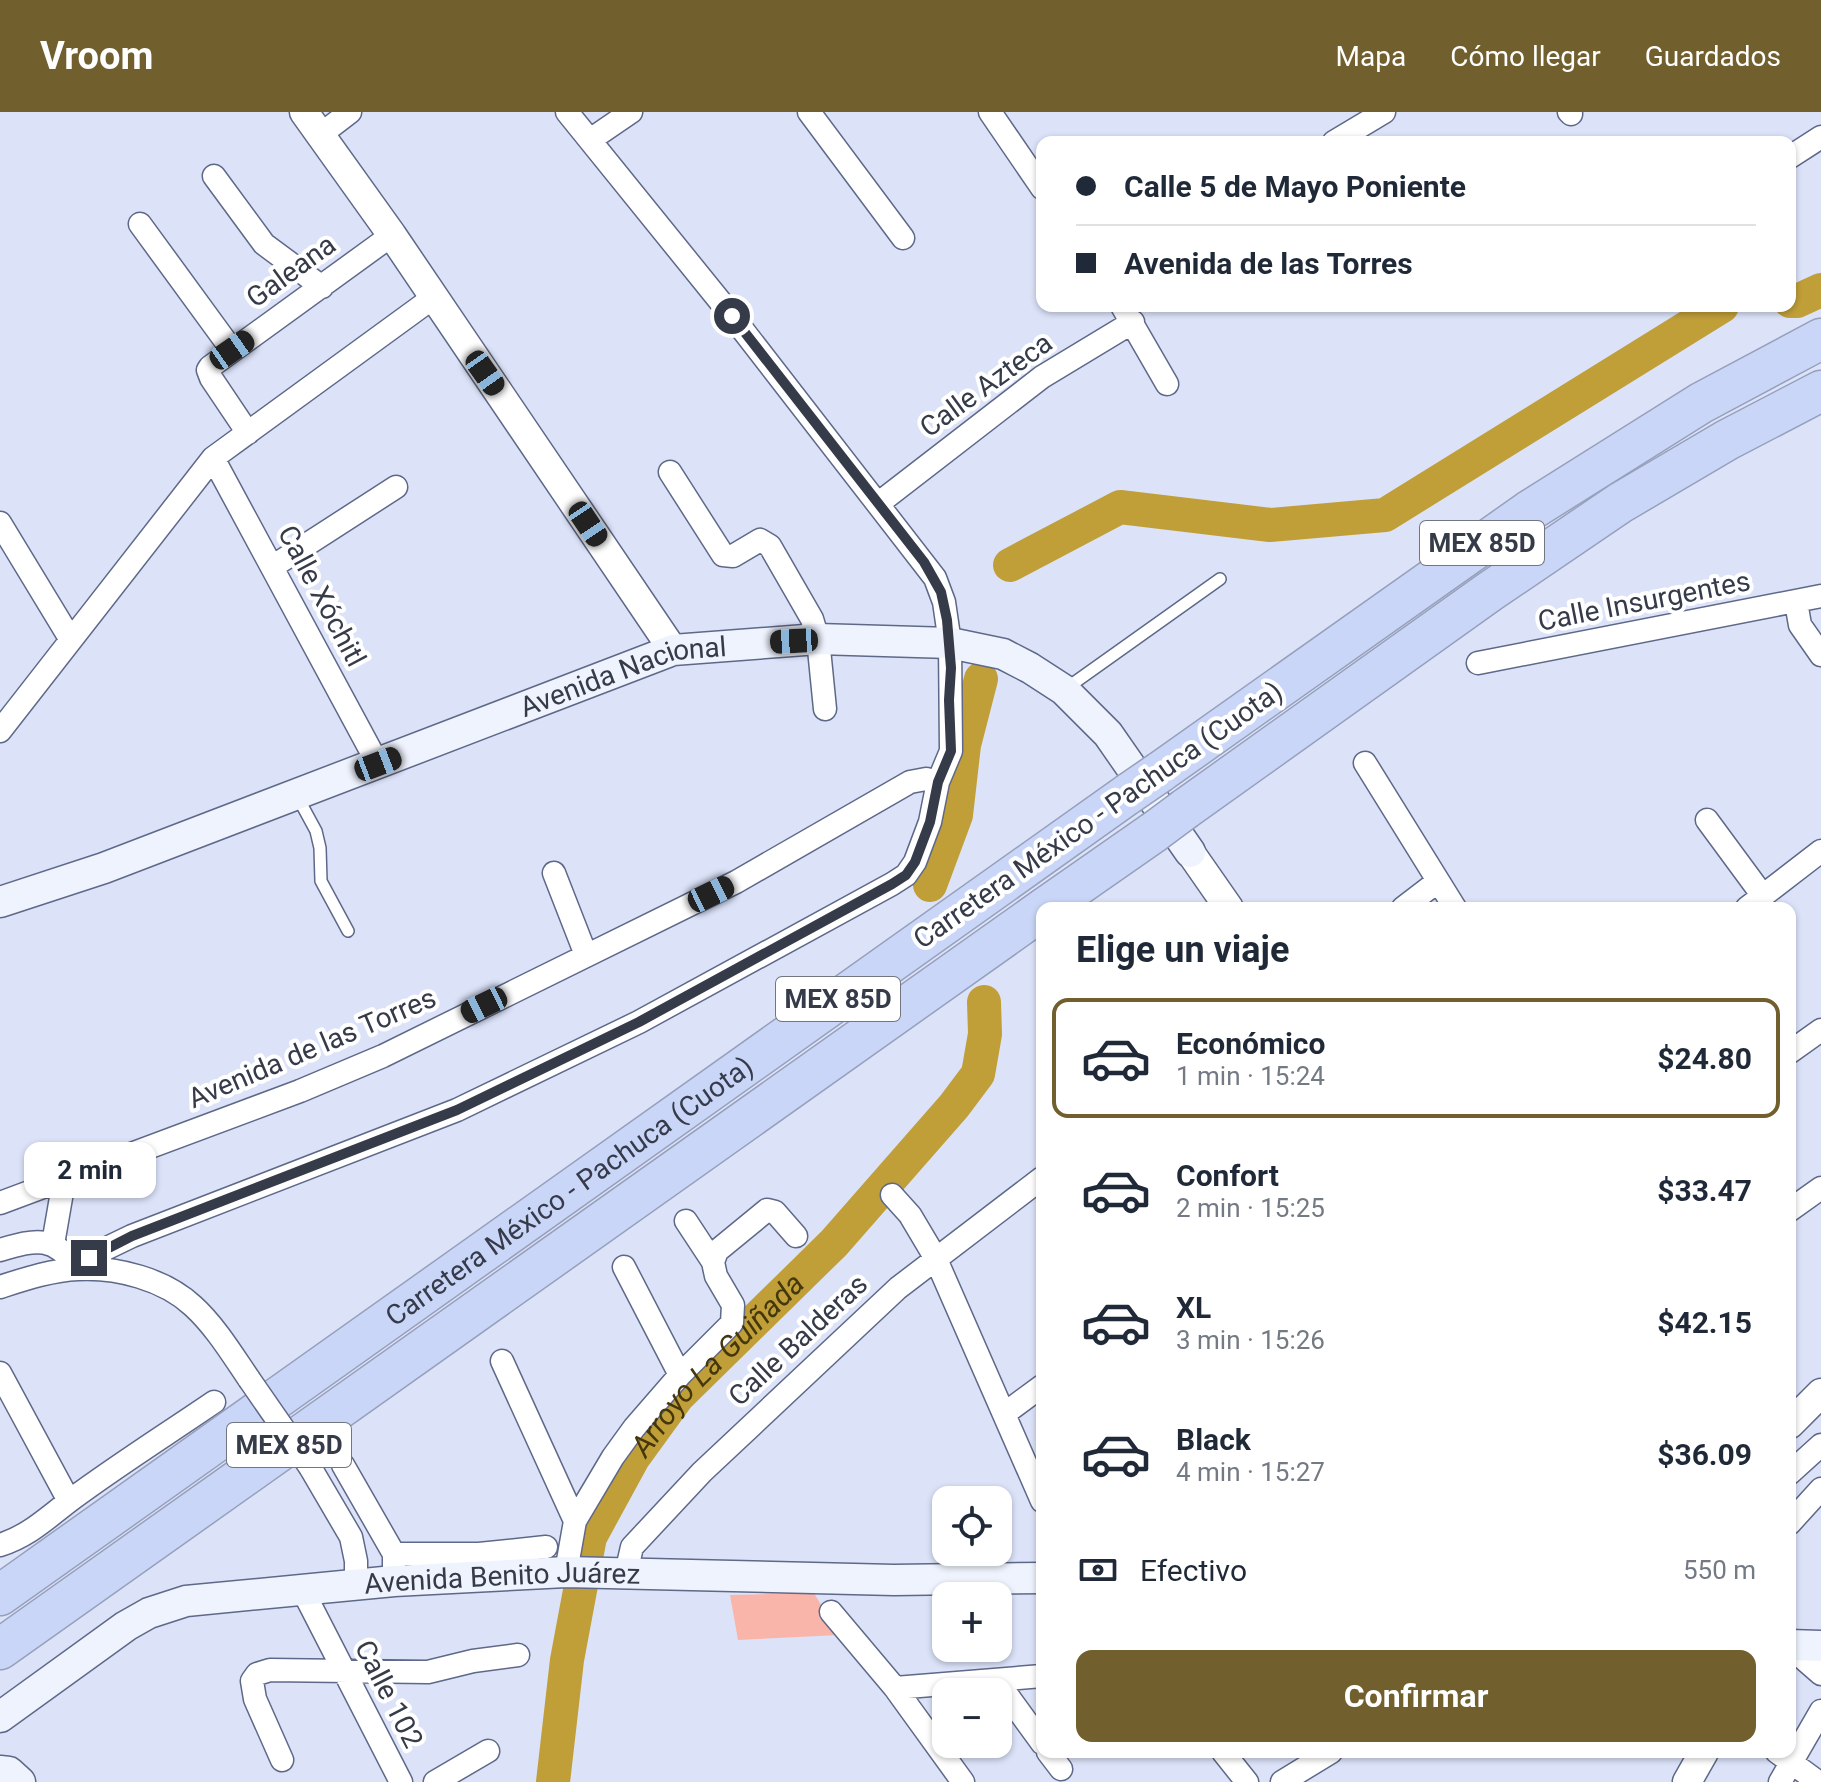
<!DOCTYPE html>
<html lang="es">
<head>
<meta charset="utf-8">
<style>
	:root { --surface:#fff; --page:#f6f6f7; --text:#1f2937; --muted:#747a83; --line:#e0e1e3; --accent:#715f2d }
	body { margin:0; font-family:Roboto,sans-serif; background:var(--page); color:var(--text); height:100vh; display:flex; flex-direction:column; font-size:30px; white-space:nowrap }
	* { box-sizing:border-box; margin:0 }
	p { font-size:26px; color:var(--muted) }
	.icon { flex:none; width:44px; height:44px; fill:none; stroke:currentColor; stroke-width:2; stroke-linecap:round; stroke-linejoin:round }
	.map { position:relative; flex:1; overflow:hidden }
	.panel { position:absolute; left:1036px; top:790px; width:760px; height:856px; display:flex; flex-direction:column; background:var(--surface); border-radius:16px; box-shadow:0 2px 6px #0004 }
	.panel>* { flex:none }
	.top-card { position:absolute; left:1036px; top:24px; width:760px; height:176px; border-radius:16px; box-shadow:0 2px 6px #0004; display:grid; align-content:center; height:176px; padding:0 40px; background:var(--surface) }
	.fabs { position:absolute; left:932px; top:1374px; display:grid; gap:16px }
	.fabs a { display:grid; place-items:center; width:80px; height:80px; border-radius:16px; background:var(--surface); box-shadow:0 2px 6px #0004; font-size:40px }
	.end { position:absolute; width:36px; height:36px; margin:-18px; border:10px solid #363b4a; background:#fff; box-shadow:0 0 0 4px #fff }
	.from { border-radius:50% }
	.bubble { position:absolute; height:56px; border-radius:16px; background:var(--surface); box-shadow:0 2px 6px #0004; font-size:26px; font-weight:700; line-height:56px; text-align:center }
	.car { position:absolute; width:24px; height:48px; margin:-24px -12px; border-radius:10px; box-shadow:0 0 6px 2px #0007; background:linear-gradient(#222 24%,#8ab4d8 0 40%,#222 0 76%,#8ab4d8 0 86%,#222 0) }
	.top-card b { display:flex; align-items:center; gap:28px; height:76px; font-size:30px }
	.top-card b+b { border-top:2px solid var(--line) }
	.top-card i { width:20px; height:20px; background:var(--text) }
	ul { padding:0; list-style:none }
	li { display:flex; align-items:center; gap:24px; height:120px; margin:0 16px 12px; padding:0 24px; border:4px solid transparent; border-radius:16px }
	li div { flex:1 }
	li b { display:block; font-size:30px }
	li em { font-style:normal; font-weight:700 }
	li.active { border-color:var(--accent) }
	li>.icon { width:72px; height:72px; stroke-width:1.5 }
	h2 { padding:0 40px; font-size:36px; line-height:96px }
	.pay { display:flex; align-items:center; gap:20px; height:88px; padding:0 40px; font-size:30px }
	.pay p { margin-inline-start:auto }
	.cta { display:flex; gap:16px; margin-top:auto; padding:16px 40px }
	.cta a { flex:1; height:92px; border-radius:16px; background:var(--accent); color:#fff; font-size:32px; font-weight:700; line-height:92px; text-align:center }
	header { display:flex; align-items:center; gap:48px; box-sizing:border-box; height:112px; padding:0 40px; background:var(--accent); color:#fff }
	header strong { font-size:38px }
	nav { display:flex; gap:44px; margin-inline-start:auto; font-size:28px }
	.map>svg:first-child { display:block }
</style>
</head>
<body>
<header>
<strong>Vroom</strong>
<nav><a>Mapa</a><a>Cómo llegar</a><a>Guardados</a></nav>
</header>
<div class="map">
<svg width="1821" height="1670" viewBox="0 0 1821 1670">
	<rect width="100%" height="100%" fill="#dce3f9"/>
	<path fill="#f9b5a9" d="M814,1481L839,1523L738,1528L730,1483Z"/>
	<g fill="none" stroke-linecap="round" stroke-linejoin="round">
		<g stroke="#c09f39" stroke-width="34">
			<path d="M1790,189H1797L1821,178"/>
			<path d="M1010,453L1120,395L1270,413L1385,403L1722,194"/>
			<path d="M930,773L956,703L964,633L981,567"/>
			<path id="s1" d="M553,1670L567,1548L590,1425L633,1346L678,1284L834,1131L954,994L978,962L985,922L984,890"/>
		</g>
		<defs>
			<path id="service" d="M1064,578L1220,467
				M297,684L316,719L320,736L321,769L348,819"/>
			<path id="minor" d="M809,0L903,126
				M990,0L1042,76
				M1569,0L1571,2
				M320,23L350,0
				M590,28L631,0
				M1334,30L1384,0
				M1790,45L1821,25
				M214,64L264,132L322,175
				M140,112L232,238
				M1122,194L1167,272
				M248,321L211,266L208,258L210,255L392,123
				M213,346L378,652
				M670,360L723,443L733,444L760,428L770,434L812,507L818,527L825,597
				M879,391L1042,265L1133,210
				M0,411L71,528
				M272,455L396,375
				M1796,490L1800,513L1821,543
				M1478,551L1821,484
				M0,619L213,346L434,185
				M1365,651L1455,796
				M1707,708L1763,784
				M554,761L586,843
				M1403,796L1437,770
				M1747,796L1821,739
				M1790,940L1821,918
				M892,1083L910,1103L935,1145L1042,1389
				M0,1091L300,979L383,944L736,770L910,670L926,667L938,670
				M1790,1098L1821,1076
				M53,1132L62,1080L60,1069
				M0,1138C37,1127 54,1123 78,1157
				M713,1150L717,1139L767,1098L775,1100L796,1124
				M624,1155L680,1263
				M78,1157L103,1138L132,1124L457,998L639,910L892,772L906,763L915,750L930,710L938,670L951,639L950,531L944,490L935,466L732,204L567,0
				M0,1175C25,1167 52,1158 78,1157C117,1155 164,1167 193,1194C215,1214 232,1242 249,1267
				M502,1249L575,1409
				M0,1261L69,1389
				M1004,1302L1042,1274
				M343,1353L394,1442V1454
				M310,1355L351,1425L356,1449V1474
				M1790,1361L1821,1333
				M1790,1411L1821,1377
				M0,1433C29,1424 48,1405 72,1387C118,1353 167,1322 214,1290
				M394,1442H479L546,1435
				M566,1460L575,1409L613,1345L634,1316L680,1263L732,1211L733,1193L716,1164L713,1150L686,1109
				M626,1461L632,1435L702,1360L898,1176L1042,1066
				M303,1479L401,1670
				M831,1500L895,1576L963,1670
				M1790,1535L1821,1562
				M997,1569L1042,1631
				M895,1576L1042,1564
				M1048,1640L1061,1657
				M1223,1640L1247,1670
				M1777,1640L1818,1670
				M282,1648L255,1587L252,1569L257,1562L270,1558L428,1560L473,1549L518,1543
				M435,1670L488,1639
				M1282,1670L1331,1640
				M1780,1670L1821,1599"/>
			<path id="tertiary" d="M304,0L392,123L673,538
				M1190,740L1229,796
				M1790,1312L1821,1281
				M1687,1670L1704,1640"/>
			<g id="secondary">
				<path id="s2" d="M0,790L104,756L673,538L818,527L950,531L1003,542L1030,556L1064,578L1108,622L1190,740"/>
				<path d="M1790,1533L1821,1534"/>
				<path id="s3" d="M0,1605L126,1514L149,1501L186,1489L394,1469L566,1460L894,1468L1042,1466"/>
				<path d="M0,1659L9,1660L20,1670"/>
			</g>
			<g id="motorway">
				<path d="M1160,660L1529,399L1701,291L1821,227"/>
				<path d="M1185,697L1489,480L1620,391L1727,328L1821,279"/>
				<path d="M1045,796L1154,720"/>
				<path id="s4" d="M0,1483L1128,682"/>
				<path d="M0,1537L1042,798"/>
			</g>
		</defs>
		<use href="#service" stroke="#5e6888" stroke-width="14"/>
		<use href="#minor" stroke="#5e6888" stroke-width="25"/>
		<use href="#tertiary" stroke="#5e6888" stroke-width="31"/>
		<use href="#secondary" stroke="#5e6888" stroke-width="33"/>
		<use href="#motorway" stroke="#96a0bb" stroke-width="43"/>
		<use href="#service" stroke="#fff" stroke-width="11"/>
		<use href="#minor" stroke="#fff" stroke-width="22"/>
		<use href="#tertiary" stroke="#fff" stroke-width="28"/>
		<use href="#secondary" stroke="#eff3fd" stroke-width="30"/>
		<use href="#motorway" stroke="#cad6f8" stroke-width="40"/>
		<defs>
			<path id="minor-bridge" d="M249,1267L310,1355"/>
			<path id="motorway-bridge" d="M1128,682L1160,660
				M1154,720L1185,697"/>
		</defs>
		<use href="#minor-bridge" stroke="#5e6888" stroke-width="25" stroke-linecap="butt"/>
		<use href="#motorway-bridge" stroke="#96a0bb" stroke-width="43" stroke-linecap="butt"/>
		<use href="#minor-bridge" stroke="#fff" stroke-width="22"/>
		<use href="#motorway-bridge" stroke="#cad6f8" stroke-width="40"/>
	</g>
	<g fill="none" stroke-linecap="round" stroke-linejoin="round">
		<path stroke="#363b4a" stroke-width="10" d="M89,1146L132,1124L457,998L639,910L892,772L906,763L915,750L930,710L938,670L951,639L949,588L951,556L947,508L941,480L924,450L732,204"/>
	</g>
	<g text-anchor="middle" dominant-baseline="central" stroke-width="8" stroke-linejoin="round" paint-order="stroke">
		<g fill="#fff" stroke="#727680" stroke-width="2">
			<rect x="1420" y="409" width="124" height="44" rx="6"/>
			<rect x="776" y="865" width="124" height="44" rx="6"/>
			<rect x="227" y="1311" width="124" height="44" rx="6"/>
		</g>
		<g font-size="26" font-weight="bold" fill="#363b4a">
			<text x="1482" y="431">MEX 85D</text>
			<text x="838" y="887">MEX 85D</text>
			<text x="289" y="1333">MEX 85D</text>
		</g>
		<g font-size="28" fill="#363b4a" stroke="#fff">
			<text transform="translate(291 159) rotate(-36)">Galeana</text>
			<text transform="translate(986 273) rotate(-36)">Calle Azteca</text>
			<text transform="translate(322 484) rotate(62)">Calle Xóchitl</text>
			<text transform="translate(1644 489) rotate(-11)">Calle Insurgentes</text>
			<text stroke="none"><textPath href="#s2" startOffset="664">Avenida Nacional</textPath></text>
			<text transform="translate(1098 703) rotate(-35)">Carretera México - Pachuca (Cuota)</text>
			<text transform="translate(312 936) rotate(-23)">Avenida de las Torres</text>
			<text stroke="none"><textPath href="#s4" startOffset="698">Carretera México - Pachuca (Cuota)</textPath></text>
			<text transform="translate(798 1228) rotate(-43)">Calle Balderas</text>
			<text stroke="none"><textPath href="#s3" startOffset="538">Avenida Benito Juárez</textPath></text>
			<text transform="translate(389 1582) rotate(63)">Calle 102</text>
		</g>
		<g font-size="30" font-style="italic" fill="#45370c" stroke="#fff">
			<text stroke="none"><textPath href="#s1" startOffset="464">Arroyo La Guiñada</textPath></text>
		</g>
	</g>
</svg>
<div class="fabs">
<a><svg class="icon" aria-label="locate" viewBox="0 0 24 24"><circle cx="12" cy="12" r="6"/><path d="M12 2v4M12 18v4M2 12h4M18 12h4"/></svg></a>
<a>+</a>
<a>−</a>
</div>
<i class="end from" style="left:732px;top:204px"></i>
<i class="end" style="left:89px;top:1146px"></i>
<div class="bubble" style="left:24px;top:1030px;width:132px">2 min</div>
<i class="car" style="left:232px;top:238px;rotate:55deg"></i>
<i class="car" style="left:485px;top:261px;rotate:145deg"></i>
<i class="car" style="left:588px;top:412px;rotate:146deg"></i>
<i class="car" style="left:794px;top:529px;rotate:267deg"></i>
<i class="car" style="left:378px;top:652px;rotate:69deg"></i>
<i class="car" style="left:711px;top:782px;rotate:64deg"></i>
<i class="car" style="left:484px;top:893px;rotate:244deg"></i>
<div class="top-card">
<b><i class="from"></i>Calle 5 de Mayo Poniente</b>
<b><i></i>Avenida de las Torres</b>
</div>
<section class="panel">
<h2>Elige un viaje</h2>
<ul>
<li class="active"><svg class="icon" aria-label="car" viewBox="0 0 24 24"><path d="M5 17H2v-5l4-1 3-4h7l3 4 3 1v5h-3M9 17h6M6 11h13"/><circle cx="7" cy="17" r="2"/><circle cx="17" cy="17" r="2"/></svg><div><b>Económico</b><p>1 min · 15:24</p></div><em>$24.80</em></li>
<li><svg class="icon" aria-label="car" viewBox="0 0 24 24"><path d="M5 17H2v-5l4-1 3-4h7l3 4 3 1v5h-3M9 17h6M6 11h13"/><circle cx="7" cy="17" r="2"/><circle cx="17" cy="17" r="2"/></svg><div><b>Confort</b><p>2 min · 15:25</p></div><em>$33.47</em></li>
<li><svg class="icon" aria-label="car" viewBox="0 0 24 24"><path d="M5 17H2v-5l4-1 3-4h7l3 4 3 1v5h-3M9 17h6M6 11h13"/><circle cx="7" cy="17" r="2"/><circle cx="17" cy="17" r="2"/></svg><div><b>XL</b><p>3 min · 15:26</p></div><em>$42.15</em></li>
<li><svg class="icon" aria-label="car" viewBox="0 0 24 24"><path d="M5 17H2v-5l4-1 3-4h7l3 4 3 1v5h-3M9 17h6M6 11h13"/><circle cx="7" cy="17" r="2"/><circle cx="17" cy="17" r="2"/></svg><div><b>Black</b><p>4 min · 15:27</p></div><em>$36.09</em></li>
</ul>
<div class="pay"><svg class="icon" aria-label="cash" viewBox="0 0 24 24"><path d="M3 7h18v10H3z"/><circle cx="12" cy="12" r="2"/></svg>Efectivo<p>550 m</p></div>
<div class="cta"><a>Confirmar</a></div>
</section>
</div>
</body>
</html>
